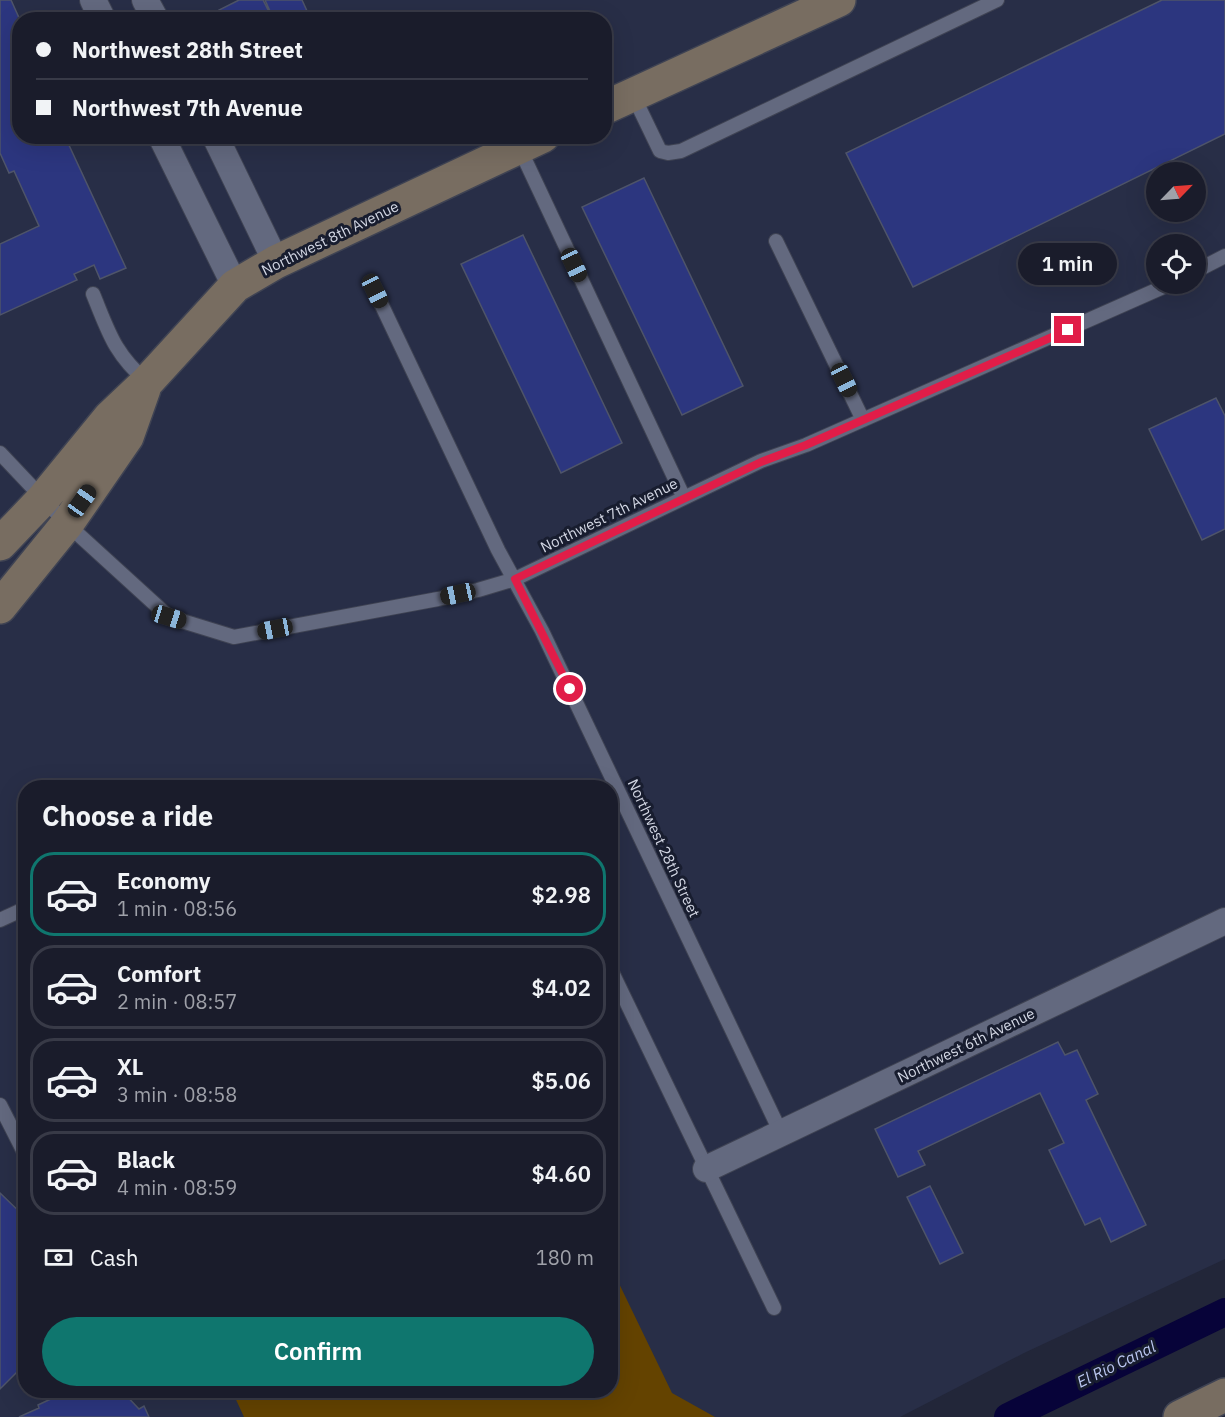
<!DOCTYPE html>
<html lang="en">
<head>
<meta charset="utf-8">
<style>
	:root { --surface:#1a1c2b; --page:#232533; --text:#f1f3f6; --muted:#9fa1a9; --line:#383a47; --accent:#0f766e }
	body { margin:0; font-family:"IBM Plex Sans",sans-serif; background:var(--page); color:var(--text); height:100vh; display:flex; flex-direction:column; font-size:22px; white-space:nowrap }
	* { box-sizing:border-box; margin:0 }
	p { font-size:20px; color:var(--muted) }
	.icon { flex:none; width:33px; height:33px; fill:none; stroke:currentColor; stroke-width:2; stroke-linecap:round; stroke-linejoin:round }
	.map { position:relative; flex:1; overflow:hidden }
	.drawer { position:absolute; left:18px; top:780px; width:600px; height:618px; display:flex; flex-direction:column; background:var(--surface); border-radius:24px; box-shadow:0 6px 24px #0002,0 0 0 2px var(--line) }
	.drawer>* { flex:none }
	.top-card { position:absolute; left:12px; top:12px; width:600px; height:132px; border-radius:24px; box-shadow:0 6px 24px #0002,0 0 0 2px var(--line); display:grid; align-content:center; height:132px; padding:0 24px; background:var(--surface) }
	.needle { width:39px; rotate:65deg }
	.buttons { position:absolute; left:1146px; top:162px; display:grid; gap:12px }
	.buttons a { display:grid; place-items:center; width:60px; height:60px; border-radius:50%; background:var(--surface); box-shadow:0 6px 24px #0002,0 0 0 2px var(--line); font-size:30px }
	.end { position:absolute; width:27px; height:27px; margin:-14px; border:8px solid #e11d48; background:#fff; box-shadow:0 0 0 3px #fff }
	.from { border-radius:50% }
	.bubble { position:absolute; height:42px; border-radius:21px; background:var(--surface); box-shadow:0 6px 24px #0002,0 0 0 2px var(--line); font-size:20px; font-weight:600; line-height:42px; text-align:center }
	.car { position:absolute; width:18px; height:36px; margin:-18px -9px; border-radius:8px; box-shadow:0 0 4px 2px #0007; background:linear-gradient(#222 24%,#8ab4d8 0 40%,#222 0 76%,#8ab4d8 0 86%,#222 0) }
	.top-card b { display:flex; align-items:center; gap:21px; height:57px; font-size:22px }
	.top-card b+b { border-top:2px solid var(--line) }
	.top-card i { width:15px; height:15px; background:var(--text) }
	ul { padding:0; list-style:none }
	li { display:flex; align-items:center; gap:18px; height:84px; margin:0 12px 9px; padding:0 12px; border:3px solid var(--line); border-radius:24px }
	li div { flex:1 }
	li b { display:block; font-size:22px }
	li em { font-style:normal; font-weight:600 }
	li.on { border-color:var(--accent) }
	li>.icon { width:54px; height:54px; stroke-width:1.5 }
	h2 { padding:0 24px; font-size:27px; line-height:72px }
	.pay { display:flex; align-items:center; gap:15px; height:66px; padding:0 24px; font-size:22px }
	.pay p { margin-inline-start:auto }
	.primary-button { display:flex; gap:12px; margin-top:auto; padding:12px 24px }
	.primary-button a { flex:1; height:69px; border-radius:36px; background:var(--accent); color:#fff; font-size:24px; font-weight:600; line-height:69px; text-align:center }
	.map>svg:first-child { display:block }
</style>
</head>
<body>
<div class="map">
<svg width="1225" height="1417" viewBox="0 0 1225 1417">
	<rect width="100%" height="100%" fill="#222639"/>
	<path fill="#282e47" fill-rule="evenodd" d="M0,0H1225V1259L1024,1353L900,1417H0ZM20,20H604V136H20ZM1156,172H1196V212H1156ZM1156,244H1196V284H1156ZM26,788H610V1390H26Z"/>
	<path fill="#644300" d="M611,1267L672,1393L715,1417H244L232,1391L610,1390Z"/>
	<g fill="none" stroke-linecap="round" stroke-linejoin="round">
		<path stroke="#070339" stroke-width="28" d="M1008,1417L1225,1312"/>
	</g>
	<path fill="#2c367f" stroke="#4e5469" stroke-width="1.5" d="M0,0H11L20,20V31L12,35L20,52V136H58L61,143L67,141L126,268L100,279L94,265L74,274L77,280L0,315V244L39,226L14,171L9,173L0,153Z
		M239,0H263L273,20H224L219,10Z
		M265,0H302L307,11L289,20H274Z
		M1162,0H1225V134L913,287L846,153Z
		M644,178L743,386L682,415L582,207Z
		M523,235L622,443L561,473L461,264Z
		M1216,398L1225,416V529L1202,540L1149,429Z
		M1058,1042L1065,1055L1077,1050L1098,1094L1086,1100L1146,1225L1111,1242L1100,1218L1085,1225L1049,1150L1064,1143L1040,1093L918,1151L925,1165L898,1177L875,1129Z
		M930,1186L963,1253L940,1264L907,1197Z
		M0,1193L26,1218V1382L16,1373L0,1389Z
		M70,1390H121L139,1409L144,1406L149,1417H19L39,1408L38,1405Z"/>
	<g fill="none" stroke-linecap="round" stroke-linejoin="round">
		<defs>
			<path id="lane" d="M633,95L660,151L668,153L681,151L997,0
				M519,147L684,498
				M776,241L863,420
				M1196,271L1225,256
				M375,291L498,550L542,631L781,1133
				M93,294C109,333 114,353 147,382
				M0,453L67,524L169,617L234,637L438,599L478,590L515,579L761,461L806,445L1170,284
				M0,920L26,908
				M610,968L774,1308
				M0,1105L26,1156"/>
			<path id="street" d="M93,0L103,20
				M145,0L156,20
				M161,136L235,286
				M215,136L276,262
				M706,1169L1225,921"/>
			<path id="secondary" d="M604,108L839,0
				M0,544L43,499L110,417L147,382L235,286L276,262L543,136
				M0,607L67,524L127,437L144,389
				M1180,1417L1225,1395"/>
		</defs>
		<use href="#lane" stroke="#3f4353" stroke-width="16"/>
		<use href="#street" stroke="#3f4353" stroke-width="28"/>
		<use href="#secondary" stroke="#3f4353" stroke-width="36"/>
		<use href="#lane" stroke="#63697f" stroke-width="14"/>
		<use href="#street" stroke="#63697f" stroke-width="26"/>
		<use href="#secondary" stroke="#786d61" stroke-width="33"/>
	</g>
	<g fill="none" stroke-linecap="round" stroke-linejoin="round">
		<path stroke="#e11d48" stroke-width="8" d="M570,689L515,579L761,462L806,445L1068,330"/>
	</g>
	<g text-anchor="middle" dominant-baseline="central" stroke-width="6" stroke-linejoin="round" paint-order="stroke">
		<g font-size="15" fill="#d2d6e3" stroke="#181d2f">
			<text transform="translate(330 238) rotate(-26)">Northwest 8th Avenue</text>
			<text transform="translate(609 515) rotate(-26)">Northwest 7th Avenue</text>
			<text transform="translate(664 848) rotate(65)">Northwest 28th Street</text>
			<text transform="translate(966 1045) rotate(-26)">Northwest 6th Avenue</text>
		</g>
		<g font-size="16" font-style="italic" fill="#bcc8f2" stroke="#181d2f">
			<text transform="translate(1116 1364) rotate(-26)">El Rio Canal</text>
		</g>
	</g>
</svg>
<div class="buttons">
<a><svg class="needle" viewBox="-14 -14 28 28"><path d="M0-13l5 13h-10z" fill="#e53935"/><path d="M0 13l5-13h-10z" fill="#9fa1a9"/></svg></a>
<a><svg class="icon" aria-label="locate" viewBox="0 0 24 24"><circle cx="12" cy="12" r="6"/><path d="M12 2v4M12 18v4M2 12h4M18 12h4"/></svg></a>
</div>
<i class="end from" style="left:570px;top:689px"></i>
<i class="end" style="left:1068px;top:330px"></i>
<div class="bubble" style="left:1018px;top:243px;width:99px">1 min</div>
<i class="car" style="left:574px;top:265px;rotate:155deg"></i>
<i class="car" style="left:375px;top:291px;rotate:154deg"></i>
<i class="car" style="left:844px;top:380px;rotate:154deg"></i>
<i class="car" style="left:82px;top:501px;rotate:35deg"></i>
<i class="car" style="left:458px;top:594px;rotate:258deg"></i>
<i class="car" style="left:169px;top:617px;rotate:107deg"></i>
<i class="car" style="left:275px;top:629px;rotate:259deg"></i>
<div class="top-card">
<b><i class="from"></i>Northwest 28th Street</b>
<b><i></i>Northwest 7th Avenue</b>
</div>
<section class="drawer">
<h2>Choose a ride</h2>
<ul>
<li class="on"><svg class="icon" aria-label="car" viewBox="0 0 24 24"><path d="M5 17H2v-5l4-1 3-4h7l3 4 3 1v5h-3M9 17h6M6 11h13"/><circle cx="7" cy="17" r="2"/><circle cx="17" cy="17" r="2"/></svg><div><b>Economy</b><p>1 min · 08:56</p></div><em>$2.98</em></li>
<li><svg class="icon" aria-label="car" viewBox="0 0 24 24"><path d="M5 17H2v-5l4-1 3-4h7l3 4 3 1v5h-3M9 17h6M6 11h13"/><circle cx="7" cy="17" r="2"/><circle cx="17" cy="17" r="2"/></svg><div><b>Comfort</b><p>2 min · 08:57</p></div><em>$4.02</em></li>
<li><svg class="icon" aria-label="car" viewBox="0 0 24 24"><path d="M5 17H2v-5l4-1 3-4h7l3 4 3 1v5h-3M9 17h6M6 11h13"/><circle cx="7" cy="17" r="2"/><circle cx="17" cy="17" r="2"/></svg><div><b>XL</b><p>3 min · 08:58</p></div><em>$5.06</em></li>
<li><svg class="icon" aria-label="car" viewBox="0 0 24 24"><path d="M5 17H2v-5l4-1 3-4h7l3 4 3 1v5h-3M9 17h6M6 11h13"/><circle cx="7" cy="17" r="2"/><circle cx="17" cy="17" r="2"/></svg><div><b>Black</b><p>4 min · 08:59</p></div><em>$4.60</em></li>
</ul>
<div class="pay"><svg class="icon" aria-label="cash" viewBox="0 0 24 24"><path d="M3 7h18v10H3z"/><circle cx="12" cy="12" r="2"/></svg>Cash<p>180 m</p></div>
<div class="primary-button"><a>Confirm</a></div>
</section>
</div>
</body>
</html>
